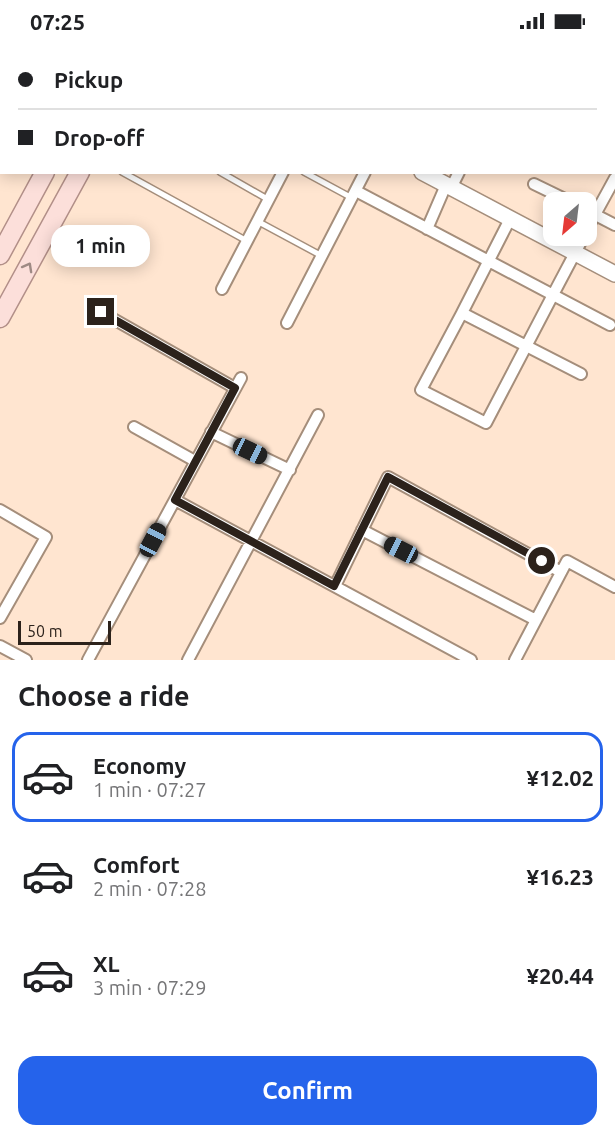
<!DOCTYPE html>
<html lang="en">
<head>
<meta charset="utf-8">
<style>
	:root { --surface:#fff; --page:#f6f6f6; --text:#202124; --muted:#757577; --line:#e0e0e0; --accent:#2563eb }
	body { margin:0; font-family:Ubuntu,sans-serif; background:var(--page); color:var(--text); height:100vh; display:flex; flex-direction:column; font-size:22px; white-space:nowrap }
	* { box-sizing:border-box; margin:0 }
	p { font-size:20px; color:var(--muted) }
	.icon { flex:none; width:33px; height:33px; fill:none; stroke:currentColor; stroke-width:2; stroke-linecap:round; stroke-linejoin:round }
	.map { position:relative; height:618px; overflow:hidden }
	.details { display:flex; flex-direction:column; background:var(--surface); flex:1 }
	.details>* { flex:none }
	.guide { position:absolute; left:0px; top:0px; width:615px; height:132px; box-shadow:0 3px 15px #0003; display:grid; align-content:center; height:132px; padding:0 18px; background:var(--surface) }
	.needle { width:39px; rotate:208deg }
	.controls { position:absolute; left:543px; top:150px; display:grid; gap:12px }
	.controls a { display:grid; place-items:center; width:54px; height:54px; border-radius:12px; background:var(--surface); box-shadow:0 3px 15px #0003; font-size:30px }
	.scale { position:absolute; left:18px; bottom:15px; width:93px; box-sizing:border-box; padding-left:6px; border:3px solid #2c221b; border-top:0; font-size:16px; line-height:21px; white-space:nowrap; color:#2c221b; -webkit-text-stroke:4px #ffe5d0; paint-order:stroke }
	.end { position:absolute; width:27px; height:27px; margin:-14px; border:8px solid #2c221b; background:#fff; box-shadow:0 0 0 3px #fff }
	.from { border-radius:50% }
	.bubble { position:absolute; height:42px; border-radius:18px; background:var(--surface); box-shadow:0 3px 15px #0003; font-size:20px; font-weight:700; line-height:42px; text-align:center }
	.car { position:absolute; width:18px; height:36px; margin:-18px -9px; border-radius:8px; box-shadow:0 0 4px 2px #0007; background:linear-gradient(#222 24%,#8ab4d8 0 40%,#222 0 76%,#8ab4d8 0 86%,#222 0) }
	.guide b { display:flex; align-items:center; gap:21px; height:57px; font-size:22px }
	.guide b+b { border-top:2px solid var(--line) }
	.guide i { width:15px; height:15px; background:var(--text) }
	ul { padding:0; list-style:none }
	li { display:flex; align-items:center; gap:18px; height:90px; margin:0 12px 9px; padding:0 6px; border:3px solid transparent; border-radius:18px }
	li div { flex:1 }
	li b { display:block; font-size:22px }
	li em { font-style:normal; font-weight:700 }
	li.on { border-color:var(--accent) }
	li>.icon { width:54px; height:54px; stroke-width:1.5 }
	h2 { padding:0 18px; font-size:27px; line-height:72px }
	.action { display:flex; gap:12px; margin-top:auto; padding:12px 18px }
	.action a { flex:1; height:69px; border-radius:18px; background:var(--accent); color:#fff; font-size:24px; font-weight:700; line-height:69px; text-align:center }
	.status { display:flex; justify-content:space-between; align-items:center; height:42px; padding:0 30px; background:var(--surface); direction:ltr }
	.status svg { height:16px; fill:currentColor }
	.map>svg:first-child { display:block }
</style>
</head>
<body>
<div class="status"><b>07:25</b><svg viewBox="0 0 49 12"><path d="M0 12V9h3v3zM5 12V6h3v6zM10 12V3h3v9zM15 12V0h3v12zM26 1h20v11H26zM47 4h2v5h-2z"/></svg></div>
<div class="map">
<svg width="615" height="618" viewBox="0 0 615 618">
	<rect width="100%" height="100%" fill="#ffe5d0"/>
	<path fill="#bdc29f" d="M0,0H68L2,2L1,33Z"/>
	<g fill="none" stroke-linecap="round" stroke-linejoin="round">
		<defs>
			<path id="lane" d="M436,0L438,2
				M122,130L247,199
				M220,130L269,158
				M304,130L352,156
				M257,179L322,214"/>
			<path id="street" d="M350,2L351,0
				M525,2V0
				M614,26L615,27
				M0,73L2,74
				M614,77L615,78
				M534,142L571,160
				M451,146L459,130
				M356,149L610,283
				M586,168L615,183
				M427,187L446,143
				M586,189L615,136
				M222,247L283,130
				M101,270L235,346
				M462,271L510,177
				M287,281L365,130
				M581,332L462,271L421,348L486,381C519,318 551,256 584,194
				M134,385L195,419
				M211,390L290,428
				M175,458L471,618
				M0,468L46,495L0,576
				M362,488L536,578
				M335,544L388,435L561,530
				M0,604L26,618
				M88,618L241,336
				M188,618L318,373
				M515,618L567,519L615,545"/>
			<path id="secondary" d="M174,0L177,2
				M422,130L615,232"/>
			<path id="primary" d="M115,2L116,0
				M149,2L150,0
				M0,213L45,130
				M0,276L80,130"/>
		</defs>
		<use href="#lane" stroke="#a58e7b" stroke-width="8"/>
		<use href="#street" stroke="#a58e7b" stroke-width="14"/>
		<use href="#secondary" stroke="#a58e7b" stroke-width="18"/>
		<use href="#primary" stroke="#b28f88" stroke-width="21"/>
		<use href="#lane" stroke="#fff" stroke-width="5"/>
		<use href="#street" stroke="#fff" stroke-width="10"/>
		<use href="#secondary" stroke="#fff" stroke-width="15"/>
		<use href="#primary" stroke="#fcdfda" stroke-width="18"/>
	</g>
	<defs><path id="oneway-chevron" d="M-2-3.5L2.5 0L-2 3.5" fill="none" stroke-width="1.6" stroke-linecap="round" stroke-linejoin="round" transform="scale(1.5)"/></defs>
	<use stroke="#9e8a84" href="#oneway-chevron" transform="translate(28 225) rotate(-61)"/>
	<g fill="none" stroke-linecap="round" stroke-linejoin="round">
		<path stroke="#2c221b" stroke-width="8" d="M101,270L235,346L175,458L334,544L388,435L542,519"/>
	</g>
</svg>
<div class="controls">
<a><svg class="needle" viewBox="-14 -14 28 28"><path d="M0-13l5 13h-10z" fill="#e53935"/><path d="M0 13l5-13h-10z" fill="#757577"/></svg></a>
</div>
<div class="scale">50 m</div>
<i class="end from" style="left:542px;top:519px"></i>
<i class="end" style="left:101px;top:270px"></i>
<div class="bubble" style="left:51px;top:183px;width:99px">1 min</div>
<i class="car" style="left:250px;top:409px;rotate:115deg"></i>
<i class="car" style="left:153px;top:498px;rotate:28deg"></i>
<i class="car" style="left:401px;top:508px;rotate:297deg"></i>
<div class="guide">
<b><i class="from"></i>Pickup</b>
<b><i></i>Drop-off</b>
</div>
</div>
<section class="details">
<h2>Choose a ride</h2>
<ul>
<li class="on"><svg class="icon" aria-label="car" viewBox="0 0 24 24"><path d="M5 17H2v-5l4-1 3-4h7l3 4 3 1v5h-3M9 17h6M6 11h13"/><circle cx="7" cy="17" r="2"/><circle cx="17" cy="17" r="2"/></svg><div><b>Economy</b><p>1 min · 07:27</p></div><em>¥12.02</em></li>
<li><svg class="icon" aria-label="car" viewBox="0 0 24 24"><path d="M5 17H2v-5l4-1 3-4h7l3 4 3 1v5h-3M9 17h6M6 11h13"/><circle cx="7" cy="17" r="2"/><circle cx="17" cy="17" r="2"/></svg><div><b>Comfort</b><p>2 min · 07:28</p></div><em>¥16.23</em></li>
<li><svg class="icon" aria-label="car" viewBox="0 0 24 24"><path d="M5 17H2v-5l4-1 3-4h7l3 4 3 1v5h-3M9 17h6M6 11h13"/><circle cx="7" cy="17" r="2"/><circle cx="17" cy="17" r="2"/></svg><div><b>XL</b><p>3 min · 07:29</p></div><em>¥20.44</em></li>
</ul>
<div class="action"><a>Confirm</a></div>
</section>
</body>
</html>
